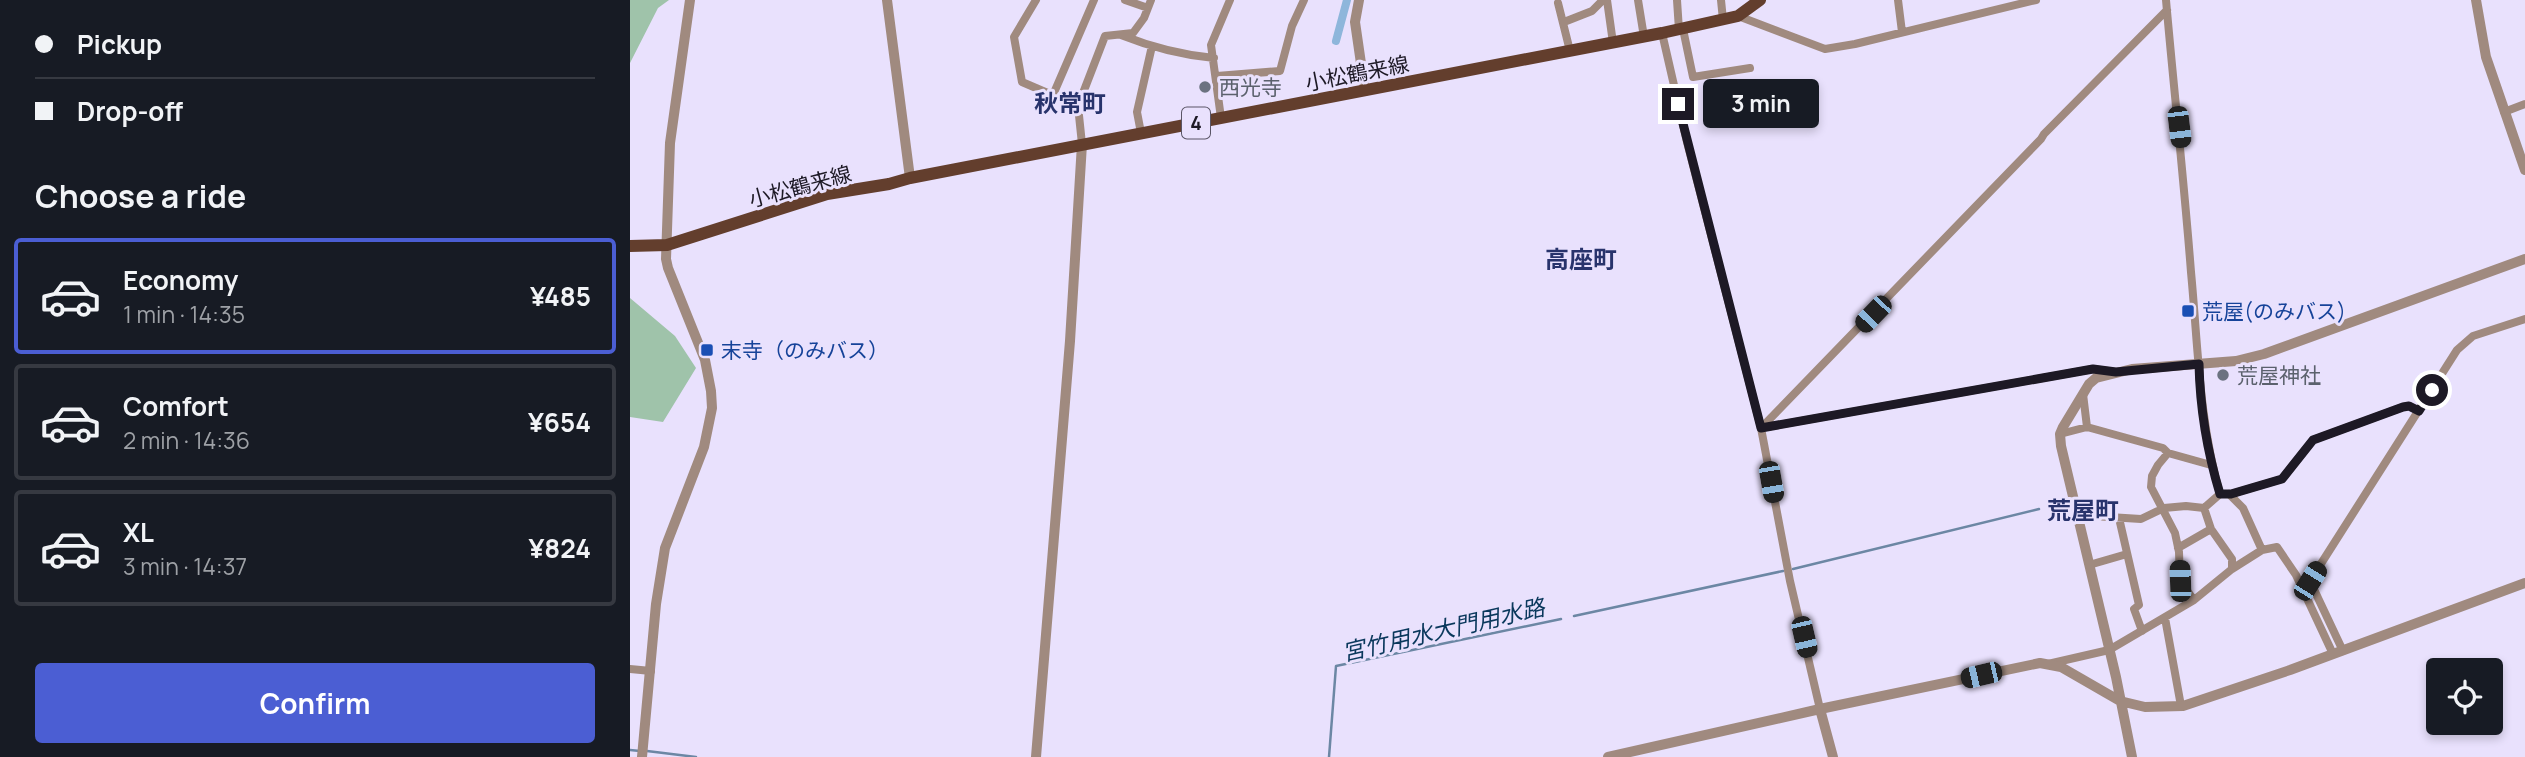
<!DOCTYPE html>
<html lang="en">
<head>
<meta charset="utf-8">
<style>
	:root { --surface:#171b24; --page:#20242c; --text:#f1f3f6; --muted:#9ea1a6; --line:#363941; --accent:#4b5ed3 }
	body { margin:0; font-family:Manrope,"Noto Sans JP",sans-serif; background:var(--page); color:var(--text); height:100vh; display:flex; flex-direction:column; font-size:26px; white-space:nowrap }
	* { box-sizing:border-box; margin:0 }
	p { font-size:23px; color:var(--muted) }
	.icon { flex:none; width:38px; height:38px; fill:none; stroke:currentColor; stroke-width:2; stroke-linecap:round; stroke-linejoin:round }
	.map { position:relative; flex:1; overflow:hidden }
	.details { display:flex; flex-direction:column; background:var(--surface); width:630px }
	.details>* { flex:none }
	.top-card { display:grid; align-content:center; height:154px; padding:0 35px; background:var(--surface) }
	.fabs { position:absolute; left:1796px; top:658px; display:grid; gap:14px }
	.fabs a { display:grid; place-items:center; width:77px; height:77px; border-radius:7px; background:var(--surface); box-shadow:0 4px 10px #0003; font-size:35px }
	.end { position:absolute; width:32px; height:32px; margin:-16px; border:9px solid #1d1925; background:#fff; box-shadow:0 0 0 4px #fff }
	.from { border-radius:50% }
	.bubble { position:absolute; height:49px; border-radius:7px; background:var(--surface); box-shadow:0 4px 10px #0003; font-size:23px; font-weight:700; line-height:49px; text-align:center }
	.car { position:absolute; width:21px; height:42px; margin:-21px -10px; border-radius:9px; box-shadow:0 0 5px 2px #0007; background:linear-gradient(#222 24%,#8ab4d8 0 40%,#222 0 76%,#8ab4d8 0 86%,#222 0) }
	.top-card b { display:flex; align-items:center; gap:24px; height:66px; font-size:26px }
	.top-card b+b { border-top:2px solid var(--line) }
	.top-card i { width:18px; height:18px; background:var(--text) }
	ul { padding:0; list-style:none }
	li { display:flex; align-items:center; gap:21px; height:116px; margin:0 14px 10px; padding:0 21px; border:4px solid var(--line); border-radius:7px }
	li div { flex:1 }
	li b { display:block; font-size:26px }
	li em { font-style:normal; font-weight:700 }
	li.active { border-color:var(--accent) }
	li>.icon { width:63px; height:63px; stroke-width:1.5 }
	h2 { padding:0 35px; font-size:32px; line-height:84px }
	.button { display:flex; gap:14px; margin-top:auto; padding:14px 35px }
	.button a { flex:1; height:80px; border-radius:7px; background:var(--accent); color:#fff; font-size:28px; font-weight:700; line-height:80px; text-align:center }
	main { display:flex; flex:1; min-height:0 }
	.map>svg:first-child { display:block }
</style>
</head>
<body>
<main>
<section class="details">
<div class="top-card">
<b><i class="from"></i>Pickup</b>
<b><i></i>Drop-off</b>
</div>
<h2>Choose a ride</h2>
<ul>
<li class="active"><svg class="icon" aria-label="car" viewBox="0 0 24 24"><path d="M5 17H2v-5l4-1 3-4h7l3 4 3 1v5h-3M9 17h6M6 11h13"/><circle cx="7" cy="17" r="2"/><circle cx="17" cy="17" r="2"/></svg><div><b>Economy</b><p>1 min · 14:35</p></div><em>¥485</em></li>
<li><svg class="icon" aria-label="car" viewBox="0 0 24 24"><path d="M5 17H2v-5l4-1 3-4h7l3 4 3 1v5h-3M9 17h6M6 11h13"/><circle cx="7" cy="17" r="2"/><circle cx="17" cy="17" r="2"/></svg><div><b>Comfort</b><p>2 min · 14:36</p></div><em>¥654</em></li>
<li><svg class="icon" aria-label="car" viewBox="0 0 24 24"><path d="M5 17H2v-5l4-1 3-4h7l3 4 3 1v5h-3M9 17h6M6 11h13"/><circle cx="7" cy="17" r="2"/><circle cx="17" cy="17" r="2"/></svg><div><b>XL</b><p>3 min · 14:37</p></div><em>¥824</em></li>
</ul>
<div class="button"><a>Confirm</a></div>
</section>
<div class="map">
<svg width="1895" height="757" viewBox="0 0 1895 757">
	<rect width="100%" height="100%" fill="#e9e1fd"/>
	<path fill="#9fc3aa" d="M0,0H39L28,8L0,63Z
		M0,298L45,336L66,368L33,422L0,417Z"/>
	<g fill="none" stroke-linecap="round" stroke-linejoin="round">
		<path stroke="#6c87a4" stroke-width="2.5" d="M1163,569L1409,509
			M944,616L1153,571
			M0,750L10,751
			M17,751L66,757
			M699,757L706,666L931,619"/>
		<path stroke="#8eb6db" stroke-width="8" d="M706,41L717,0"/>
		<path stroke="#a08a7f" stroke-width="8" d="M406,0L384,37L392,82L448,106
			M495,0L518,8
			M977,0L983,43
			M1008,0L1014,37
			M1047,0L1049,30
			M1091,0L1093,20
			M1268,0L1272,32
			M928,3L940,51
			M1108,16L1195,49L1225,44L1406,0
			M934,22L962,11L973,0
			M1053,29L1063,77L1120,68
			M1032,33L1057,142L1131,428L1160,581L1190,709
			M491,35C521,47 552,55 584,58
			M587,76L650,71L662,26L674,0
			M423,95L464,0
			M1874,112L1895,104
			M591,118L581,45L600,0
			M511,133L507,112L522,46
			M452,144L448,106L475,36L503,33L514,18L521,0
			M1453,394L1457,427
			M1131,428L1411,139L1414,134L1537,10
			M1131,428L1463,369L1486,372
			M1430,434L1457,427L1533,448L1538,453
			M1599,494L1613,508L1632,550
			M1601,494L1652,479L1683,440L1773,407L1779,406L1789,411
			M1447,515L1511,519L1534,508L1556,506L1574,508
			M1489,518L1509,605L1504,609L1512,631
			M1548,548L1581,529
			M1459,565L1497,554
			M1602,569L1632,550L1647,547L1666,575L1703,654
			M1564,600L1550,581L1549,552L1545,533L1521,487L1522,476L1528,465L1538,453L1581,465
			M1535,618L1551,706
			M1713,651L1680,581L1827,350L1843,336L1895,319
			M1418,664L1479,650L1564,600L1602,569V559L1581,529L1574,508L1590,494C1569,421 1568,346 1561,272C1554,181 1544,91 1536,0
			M0,669L21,671"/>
		<path stroke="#a08a7f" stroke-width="10" d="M257,0L280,178
			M729,0L725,22L735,91
			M1846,0L1856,57L1895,170
			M1190,709L1203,757
			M12,757L26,604L35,548L74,447L82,408L81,391L75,360L38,268L36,259L40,143L60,0
			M406,757L440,341L452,144
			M978,757L1190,709L1410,663L1431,667L1490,701L1515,707L1553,706L1660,670L1895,583
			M1502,757L1486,677L1431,446L1430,434L1433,427L1459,384L1466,378L1502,369L1606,361L1634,354L1895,259"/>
		<path stroke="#633e2d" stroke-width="12" d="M0,246L37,245L197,194L259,184L280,178L1032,33L1108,16L1130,0"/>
	</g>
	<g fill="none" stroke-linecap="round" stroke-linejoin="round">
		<path stroke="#1d1925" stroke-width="9" d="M1048,104L1131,428L1463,369L1486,372L1569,364C1570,409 1577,451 1590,494H1601L1652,479L1683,440L1773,407L1779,406L1789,411L1802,390"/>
	</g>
	<g fill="#6b7280" stroke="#e9e1fd" stroke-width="2.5">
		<circle cx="575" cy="87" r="7"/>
		<circle cx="1593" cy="375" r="7"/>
	</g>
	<g fill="#1a4fb4" stroke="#e9e1fd" stroke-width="2.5">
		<rect x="1551" y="304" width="14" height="14" rx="3.5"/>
		<rect x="70" y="343" width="14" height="14" rx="3.5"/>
	</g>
	<g text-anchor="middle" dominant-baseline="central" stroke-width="6" stroke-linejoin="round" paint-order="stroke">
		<rect fill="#e9e1fd" stroke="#5a5566" stroke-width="2" x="552" y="107.5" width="28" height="31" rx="5"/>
		<g font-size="19" font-weight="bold" fill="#1d1925">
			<text x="566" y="123">4</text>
		</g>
		<g font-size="21" fill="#1d1925" stroke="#e9e1fd">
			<text transform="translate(727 73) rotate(-11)">小松鶴来線</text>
			<text transform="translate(170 186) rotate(-15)">小松鶴来線</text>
		</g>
		<g font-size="21" fill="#5b616d" stroke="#e9e1fd" text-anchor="start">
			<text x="589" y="87">西光寺</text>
			<text x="1607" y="375">荒屋神社</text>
		</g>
		<g font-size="21" fill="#164399" stroke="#e9e1fd" text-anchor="start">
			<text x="1572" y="311">荒屋(のみバス)</text>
			<text x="91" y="350">末寺（のみバス）</text>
		</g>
		<g font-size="23" font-style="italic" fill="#0a385c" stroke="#e9e1fd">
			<text transform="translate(813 629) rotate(-13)">宮竹用水大門用水路</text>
		</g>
		<g font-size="24" font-weight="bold" fill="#28336c" stroke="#e9e1fd">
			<text x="440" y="102">秋常町</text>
			<text x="951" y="258">高座町</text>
			<text x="1453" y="509">荒屋町</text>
		</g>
	</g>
</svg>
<div class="fabs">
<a><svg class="icon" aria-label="locate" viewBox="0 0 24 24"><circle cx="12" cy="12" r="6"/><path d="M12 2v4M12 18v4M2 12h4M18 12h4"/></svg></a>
</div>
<i class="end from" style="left:1802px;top:390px"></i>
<i class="end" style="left:1048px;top:104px"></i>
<div class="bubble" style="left:1073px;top:79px;width:116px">3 min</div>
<i class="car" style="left:1549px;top:127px;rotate:173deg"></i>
<i class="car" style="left:1243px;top:314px;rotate:224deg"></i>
<i class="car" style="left:1141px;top:482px;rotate:170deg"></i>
<i class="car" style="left:1550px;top:581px;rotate:358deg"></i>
<i class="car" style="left:1680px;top:581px;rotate:32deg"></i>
<i class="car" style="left:1174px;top:637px;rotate:167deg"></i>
<i class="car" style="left:1351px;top:675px;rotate:257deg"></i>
</div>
</main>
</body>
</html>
